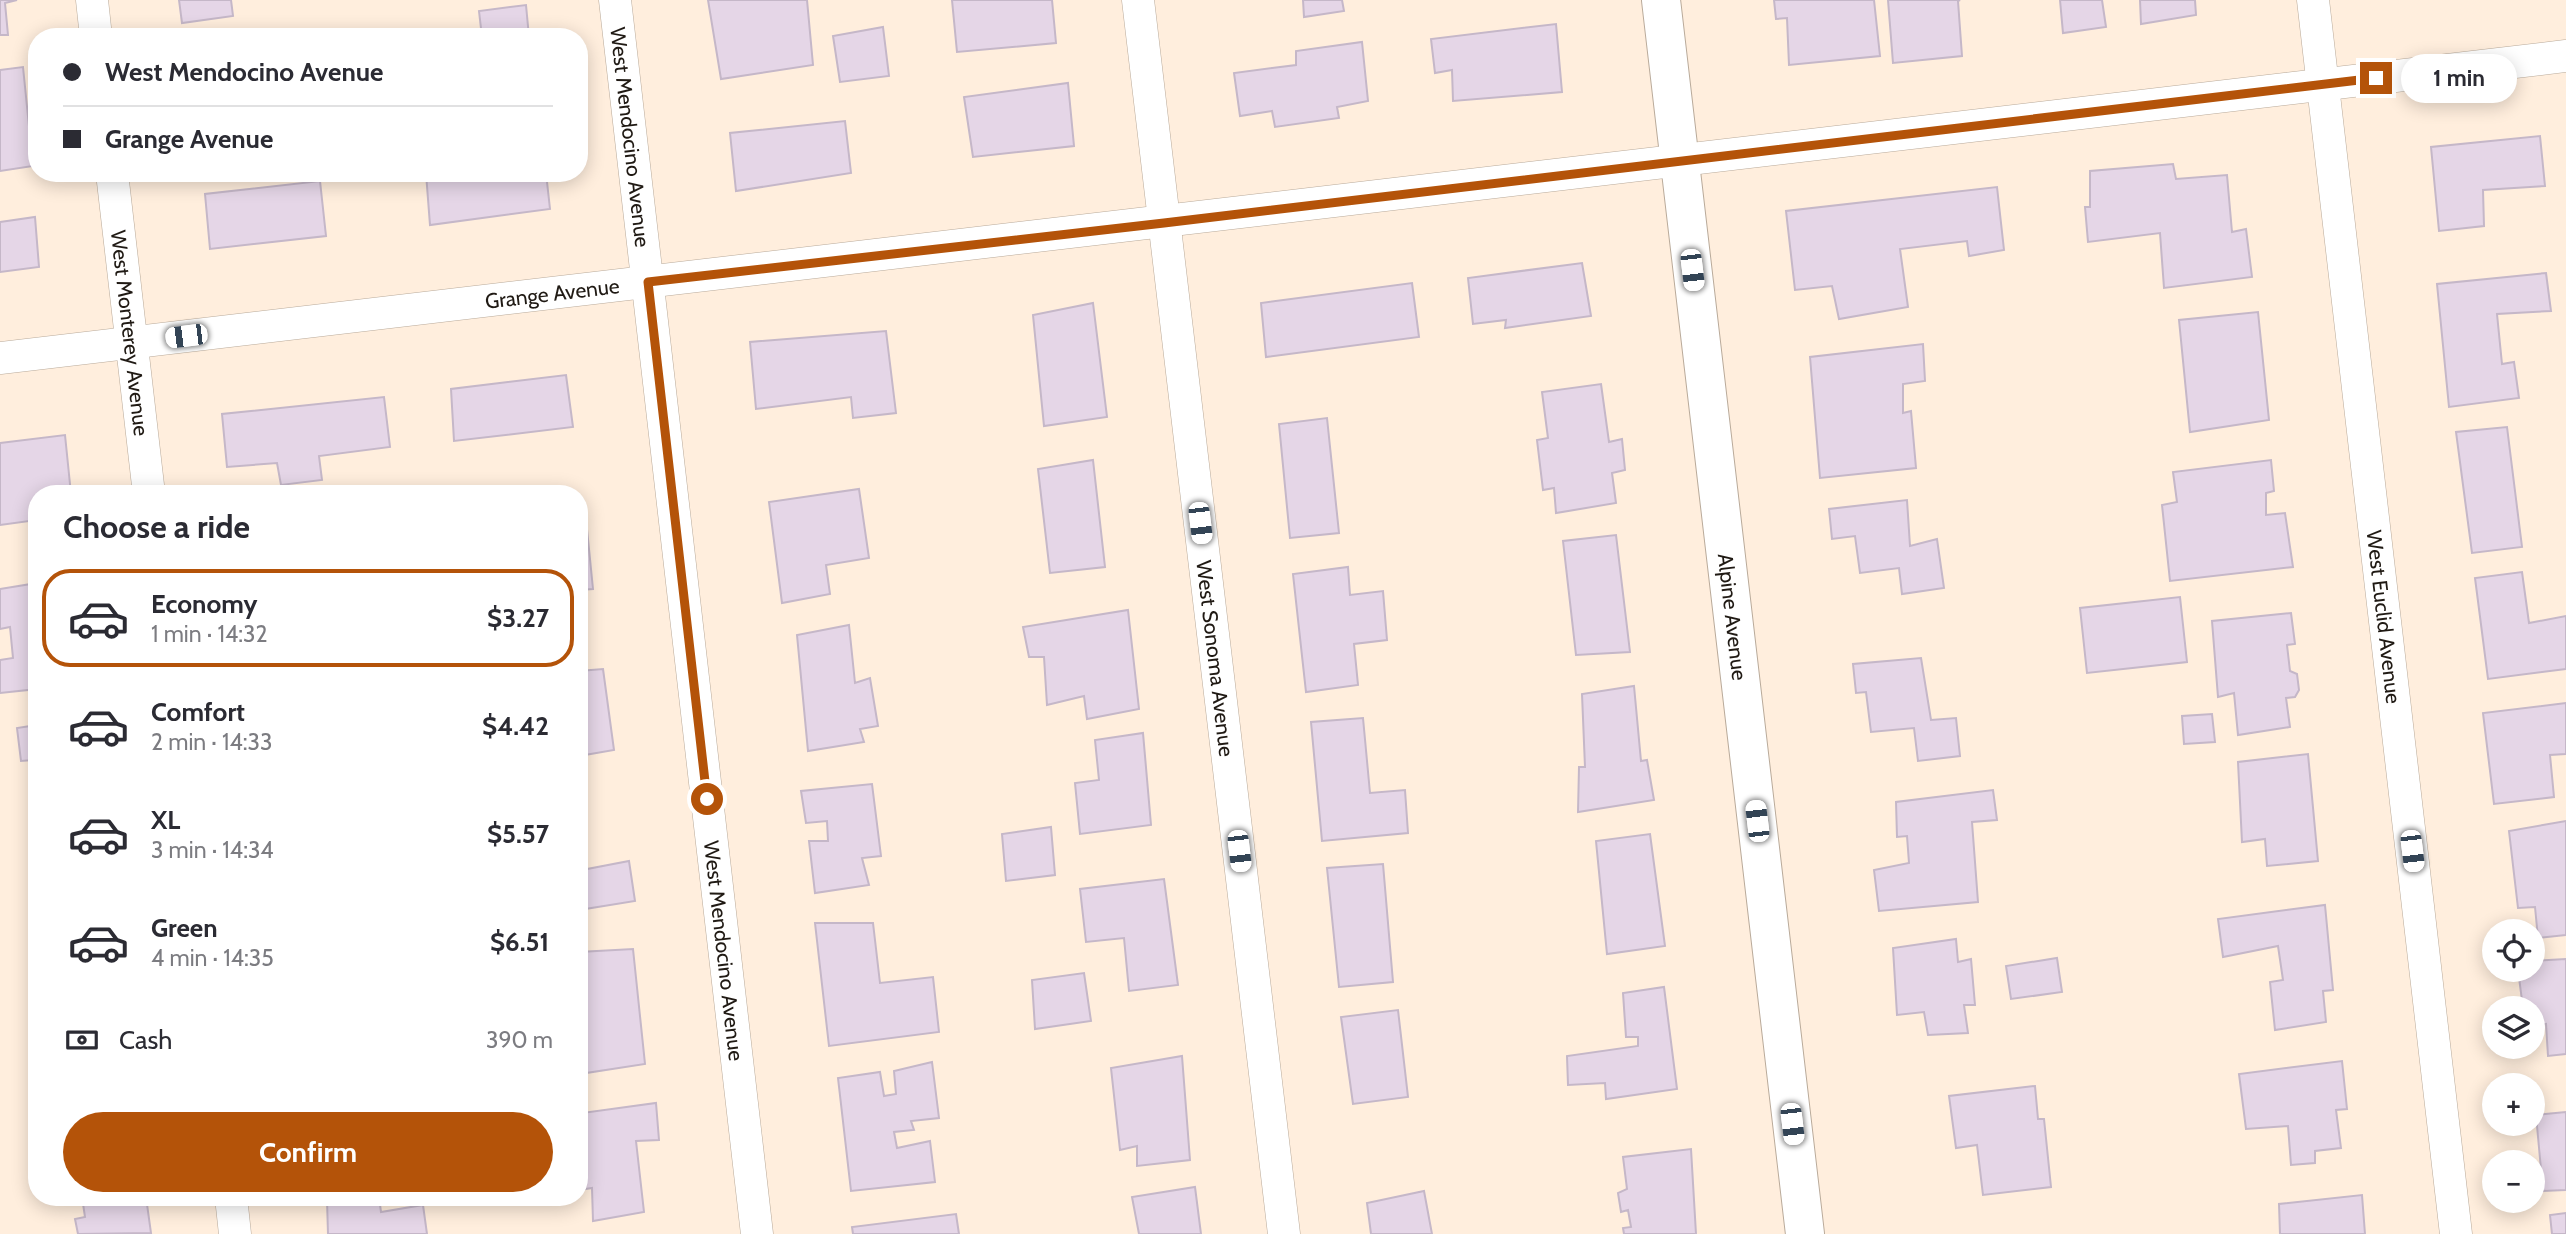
<!DOCTYPE html>
<html lang="en">
<head>
<meta charset="utf-8">
<style>
	:root { --surface:#fff; --page:#f2f2f3; --text:#2b2b33; --muted:#7c7c81; --line:#e1e1e2; --accent:#b45309 }
	body { margin:0; font-family:Cabin,sans-serif; background:var(--page); color:var(--text); height:100vh; display:flex; flex-direction:column; font-size:26px; white-space:nowrap }
	* { box-sizing:border-box; margin:0 }
	p { font-size:23px; color:var(--muted) }
	.icon { flex:none; width:38px; height:38px; fill:none; stroke:currentColor; stroke-width:2; stroke-linecap:round; stroke-linejoin:round }
	.map { position:relative; flex:1; overflow:hidden }
	.drawer { position:absolute; left:28px; top:485px; width:560px; height:721px; display:flex; flex-direction:column; background:var(--surface); border-radius:28px; box-shadow:0 4px 18px #0003 }
	.drawer>* { flex:none }
	.hud { position:absolute; left:28px; top:28px; width:560px; height:154px; border-radius:28px; box-shadow:0 4px 18px #0003; display:grid; align-content:center; height:154px; padding:0 35px; background:var(--surface) }
	.tools { position:absolute; left:2482px; top:919px; display:grid; gap:14px }
	.tools a { display:grid; place-items:center; width:63px; height:63px; border-radius:50%; background:var(--surface); box-shadow:0 4px 18px #0003; font-size:35px }
	.end { position:absolute; width:32px; height:32px; margin:-16px; border:9px solid #b45309; background:#fff; box-shadow:0 0 0 4px #fff }
	.from { border-radius:50% }
	.bubble { position:absolute; height:49px; border-radius:24px; background:var(--surface); box-shadow:0 4px 18px #0003; font-size:23px; font-weight:700; line-height:49px; text-align:center }
	.car { position:absolute; width:21px; height:42px; margin:-21px -10px; border-radius:9px; box-shadow:0 0 5px 2px #0007; background:linear-gradient(#fff 24%,#345 0 40%,#fff 0 76%,#345 0 86%,#fff 0) }
	.hud b { display:flex; align-items:center; gap:24px; height:66px; font-size:26px }
	.hud b+b { border-top:2px solid var(--line) }
	.hud i { width:18px; height:18px; background:var(--text) }
	ul { padding:0; list-style:none }
	li { display:flex; align-items:center; gap:21px; height:98px; margin:0 14px 10px; padding:0 21px; border:4px solid transparent; border-radius:28px }
	li div { flex:1 }
	li b { display:block; font-size:26px }
	li em { font-style:normal; font-weight:700 }
	li.selected { border-color:var(--accent) }
	li>.icon { width:63px; height:63px; stroke-width:1.5 }
	h2 { padding:0 35px; font-size:32px; line-height:84px }
	.pay { display:flex; align-items:center; gap:18px; height:77px; padding:0 35px; font-size:26px }
	.pay p { margin-inline-start:auto }
	.primary-button { display:flex; gap:14px; margin-top:auto; padding:14px 35px }
	.primary-button a { flex:1; height:80px; border-radius:42px; background:var(--accent); color:#fff; font-size:28px; font-weight:700; line-height:80px; text-align:center }
	.map>svg:first-child { display:block }
</style>
</head>
<body>
<div class="map">
<svg width="2566" height="1234" viewBox="0 0 2566 1234">
	<rect width="100%" height="100%" fill="#fed"/>
	<path fill="#e5d6e7" stroke="#c5b7c8" stroke-width="2" d="M0,0H17L5,3L8,35H0Z
		M179,0H231L233,16L182,23Z
		M708,0H807L813,65L721,79Z
		M952,0H1052L1056,43L957,52Z
		M1303,0H1342L1344,11L1304,17Z
		M1774,0H1874L1880,56L1789,65L1787,18L1776,19Z
		M1888,0H1960L1958,1L1962,56L1893,63Z
		M2060,0H2102L2106,27L2063,33Z
		M2140,0H2195L2196,15L2141,24Z
		M526,5L529,37H482L479,11Z
		M1556,24L1562,92L1453,101L1452,70L1435,73L1431,39Z
		M883,27L889,76L840,82L833,36Z
		M270,30L271,37H210Z
		M1362,42L1368,101L1337,107L1339,118L1275,127L1272,111L1240,116L1234,73L1296,65V51Z
		M23,67L33,166L0,171V70Z
		M1068,83L1074,146L973,157L964,97Z
		M845,121L851,173L736,191L730,133Z
		M2540,136L2545,186L2483,190L2484,226L2439,231L2431,147Z
		M2173,164L2176,179L2227,175L2232,232L2246,229L2252,277L2164,288L2160,233L2088,242L2085,207H2090V171Z
		M426,173H546L550,209L430,225Z
		M320,181L326,236L210,249L205,194Z
		M1997,187L2004,250L1969,256L1967,241L1900,249L1908,307L1839,319L1832,286L1795,290L1786,211Z
		M35,217L39,267L0,272V222Z
		M1582,263L1591,316L1505,328L1506,320L1473,324L1468,278Z
		M2546,273L2551,311L2497,314L2502,364L2514,362L2519,398L2449,407L2437,284Z
		M1412,283L1419,337L1266,357L1261,303Z
		M1093,303L1107,417L1044,426L1033,315Z
		M2258,312L2269,420L2190,432L2179,320Z
		M886,331L896,413L853,418L851,397L756,409L750,342Z
		M1923,344L1925,381L1903,384V413L1911,411L1916,468L1820,478L1810,357Z
		M566,375L573,427L454,441L451,389Z
		M1601,384L1609,442L1622,439L1625,470L1612,473L1616,503L1556,513L1554,488L1543,490L1537,440L1548,438L1542,392Z
		M384,397L390,447L319,456L322,480L281,485L277,463L227,467L222,414Z
		M1327,418L1339,533L1290,538L1279,424Z
		M2507,427L2522,547L2472,553L2456,432Z
		M65,435L71,494H37V520L0,525V443Z
		M1093,460L1105,567L1050,573L1038,469Z
		M2271,460L2274,491L2266,493V515L2285,513L2293,567L2170,581L2162,505L2177,502L2173,472Z
		M859,489L869,558L826,565L830,594L782,603L769,502Z
		M1907,500L1910,546L1937,539L1944,588L1902,594L1899,568L1860,573L1855,536L1832,539L1829,509Z
		M585,509L593,589L579,590V510Z
		M1616,535L1630,652L1576,655L1563,541Z
		M1348,567L1350,595L1383,591L1387,640L1354,644L1358,685L1306,692L1293,574Z
		M2522,572L2529,623L2566,616V669L2488,679L2475,578Z
		M37,583V689L0,693V660L13,658L10,627L0,629V589Z
		M2180,597L2187,662L2087,673L2080,608Z
		M1128,610L1139,709L1087,719L1084,696L1047,705L1044,657H1029L1023,627Z
		M2291,613L2295,644L2287,645L2290,671L2297,674L2299,690L2295,697L2286,698L2290,727L2238,735L2234,693L2218,697L2212,621Z
		M849,625L855,683L870,678L878,726L860,729L864,742L808,751L797,635Z
		M1921,658L1931,720L1956,718L1960,756L1918,761L1914,728L1871,732L1866,692L1856,693L1853,664Z
		M603,669L614,750L579,756V671Z
		M1634,686L1641,761L1647,760L1654,800L1578,812L1579,767H1585L1582,694Z
		M2566,703V754L2550,755L2554,797L2494,804L2483,713Z
		M2212,714L2215,742L2184,744L2182,716Z
		M1363,718L1370,793L1405,790L1408,833L1322,841L1311,722Z
		M37,725V795L33,760L21,761L17,728Z
		M1143,733L1151,825L1080,834L1075,783L1099,780L1095,740Z
		M2308,754L2318,861L2267,866L2265,839L2242,842L2238,762Z
		M872,784L881,856L862,858L869,885L815,893L809,841H828L827,821L806,823L801,791Z
		M1993,790L1997,820L1972,822L1978,902L1879,911L1874,870L1909,863L1907,836L1897,837L1896,802Z
		M2566,821V935L2538,938L2535,907L2518,908L2509,831Z
		M579,824L587,869L629,861L635,901L579,910Z
		M1051,827L1055,875L1006,881L1002,834Z
		M1650,834L1665,946L1607,954L1596,841Z
		M1383,864L1393,982L1339,987L1327,868Z
		M1164,879L1178,985L1129,991L1124,938L1086,942L1080,889Z
		M2325,905L2333,990L2323,991L2326,1022L2275,1030L2270,982L2283,980L2278,946L2223,957L2218,919Z
		M815,923H873L880,983L933,977L939,1032L829,1046Z
		M1956,939L1958,962L1971,959L1975,1005H1964L1968,1033L1928,1035L1924,1012L1897,1015L1893,948Z
		M633,949L645,1064L586,1073L579,1027V952Z
		M2057,958L2062,992L2011,999L2006,966Z
		M2566,959V1054L2548,1056L2546,1024L2532,1026V1008H2523L2518,970H2532V961Z
		M1084,973L1091,1021L1035,1029L1032,980Z
		M1664,987L1677,1089L1606,1099L1605,1083L1568,1085L1567,1056L1638,1046V1037H1626L1623,993Z
		M1398,1010L1408,1097L1353,1104L1341,1017Z
		M1182,1056L1190,1160L1137,1166V1146L1120,1150L1111,1068Z
		M2342,1061L2347,1109L2336,1110L2341,1148L2315,1151V1163L2291,1165L2288,1126L2246,1129L2239,1074Z
		M932,1062L939,1118L911,1121L914,1130L894,1132L897,1148L930,1141L935,1182L851,1191L838,1078L880,1072L884,1096L896,1094L894,1071Z
		M2035,1086L2038,1119H2044L2051,1187L1983,1195L1977,1145L1956,1148L1949,1096Z
		M656,1103L659,1140L636,1141L644,1212L593,1221L592,1188L579,1190V1140L586,1139L582,1113Z
		M2566,1112V1190L2543,1191L2536,1115Z
		M1691,1149L1696,1234H1624L1623,1228L1631,1227L1628,1210L1621,1212L1618,1193L1627,1189L1623,1157Z
		M1195,1187L1201,1234H1139L1132,1197Z
		M1424,1191L1432,1234H1371L1367,1203Z
		M2362,1195L2365,1234H2280L2279,1204Z
		M82,1197H125V1199L146,1197L151,1233L78,1234L75,1219L85,1217Z
		M339,1197H379L381,1212L423,1205L427,1234H328L327,1200Z
		M2566,1213V1234H2552L2550,1215Z
		M956,1214L959,1234H853L852,1227Z"/>
	<g fill="none" stroke-linecap="round" stroke-linejoin="round">
		<defs>
			<g id="street">
				<path d="M92,0L96,37"/>
				<path id="s1" d="M615,0L757,1234"/>
				<path id="s2" d="M1138,0L1284,1234"/>
				<path id="s3" d="M2313,0L2456,1234"/>
				<path id="s4" d="M112,173L149,494"/>
				<path id="s5" d="M0,358L2566,56"/>
				<path d="M231,1197L235,1234"/>
			</g>
			<g id="secondary">
				<path id="s6" d="M1661,0L1805,1234"/>
			</g>
		</defs>
		<use href="#street" stroke="#b9aa9a" stroke-width="33"/>
		<use href="#secondary" stroke="#b9aa9a" stroke-width="40"/>
		<use href="#street" stroke="#fff" stroke-width="32"/>
		<use href="#secondary" stroke="#fff" stroke-width="38"/>
	</g>
	<g fill="none" stroke-linecap="round" stroke-linejoin="round">
		<path stroke="#b45309" stroke-width="9" d="M707,799L648,282L1164,223L2376,78"/>
	</g>
	<g text-anchor="middle" dominant-baseline="central" stroke-width="7" stroke-linejoin="round" paint-order="stroke">
		<g font-size="21" fill="#201a14" stroke="#fff">
			<text stroke="none"><textPath href="#s1" startOffset="138">West Mendocino Avenue</textPath></text>
			<text stroke="none"><textPath href="#s5" startOffset="556">Grange Avenue</textPath></text>
			<text stroke="none"><textPath href="#s4" startOffset="161">West Monterey Avenue</textPath></text>
			<text stroke="none"><textPath href="#s6" startOffset="621">Alpine Avenue</textPath></text>
			<text stroke="none"><textPath href="#s3" startOffset="621">West Euclid Avenue</textPath></text>
			<text stroke="none"><textPath href="#s2" startOffset="663">West Sonoma Avenue</textPath></text>
			<text stroke="none"><textPath href="#s1" startOffset="957">West Mendocino Avenue</textPath></text>
		</g>
	</g>
</svg>
<div class="tools">
<a><svg class="icon" aria-label="locate" viewBox="0 0 24 24"><circle cx="12" cy="12" r="6"/><path d="M12 2v4M12 18v4M2 12h4M18 12h4"/></svg></a>
<a><svg class="icon" aria-label="layers" viewBox="0 0 24 24"><path d="M12 4l9 5-9 5-9-5zM3 14l9 5 9-5"/></svg></a>
<a>+</a>
<a>−</a>
</div>
<i class="end from" style="left:707px;top:799px"></i>
<i class="end" style="left:2376px;top:78px"></i>
<div class="bubble" style="left:2401px;top:54px;width:116px">1 min</div>
<i class="car" style="left:1692px;top:270px;rotate:173deg"></i>
<i class="car" style="left:186px;top:336px;rotate:263deg"></i>
<i class="car" style="left:1200px;top:523px;rotate:173deg"></i>
<i class="car" style="left:1757px;top:821px;rotate:353deg"></i>
<i class="car" style="left:1239px;top:851px;rotate:173deg"></i>
<i class="car" style="left:2412px;top:851px;rotate:173deg"></i>
<i class="car" style="left:1792px;top:1124px;rotate:173deg"></i>
<div class="hud">
<b><i class="from"></i>West Mendocino Avenue</b>
<b><i></i>Grange Avenue</b>
</div>
<section class="drawer">
<h2>Choose a ride</h2>
<ul>
<li class="selected"><svg class="icon" aria-label="car" viewBox="0 0 24 24"><path d="M5 17H2v-5l4-1 3-4h7l3 4 3 1v5h-3M9 17h6M6 11h13"/><circle cx="7" cy="17" r="2"/><circle cx="17" cy="17" r="2"/></svg><div><b>Economy</b><p>1 min · 14:32</p></div><em>$3.27</em></li>
<li><svg class="icon" aria-label="car" viewBox="0 0 24 24"><path d="M5 17H2v-5l4-1 3-4h7l3 4 3 1v5h-3M9 17h6M6 11h13"/><circle cx="7" cy="17" r="2"/><circle cx="17" cy="17" r="2"/></svg><div><b>Comfort</b><p>2 min · 14:33</p></div><em>$4.42</em></li>
<li><svg class="icon" aria-label="car" viewBox="0 0 24 24"><path d="M5 17H2v-5l4-1 3-4h7l3 4 3 1v5h-3M9 17h6M6 11h13"/><circle cx="7" cy="17" r="2"/><circle cx="17" cy="17" r="2"/></svg><div><b>XL</b><p>3 min · 14:34</p></div><em>$5.57</em></li>
<li><svg class="icon" aria-label="car" viewBox="0 0 24 24"><path d="M5 17H2v-5l4-1 3-4h7l3 4 3 1v5h-3M9 17h6M6 11h13"/><circle cx="7" cy="17" r="2"/><circle cx="17" cy="17" r="2"/></svg><div><b>Green</b><p>4 min · 14:35</p></div><em>$6.51</em></li>
</ul>
<div class="pay"><svg class="icon" aria-label="cash" viewBox="0 0 24 24"><path d="M3 7h18v10H3z"/><circle cx="12" cy="12" r="2"/></svg>Cash<p>390 m</p></div>
<div class="primary-button"><a>Confirm</a></div>
</section>
</div>
</body>
</html>
